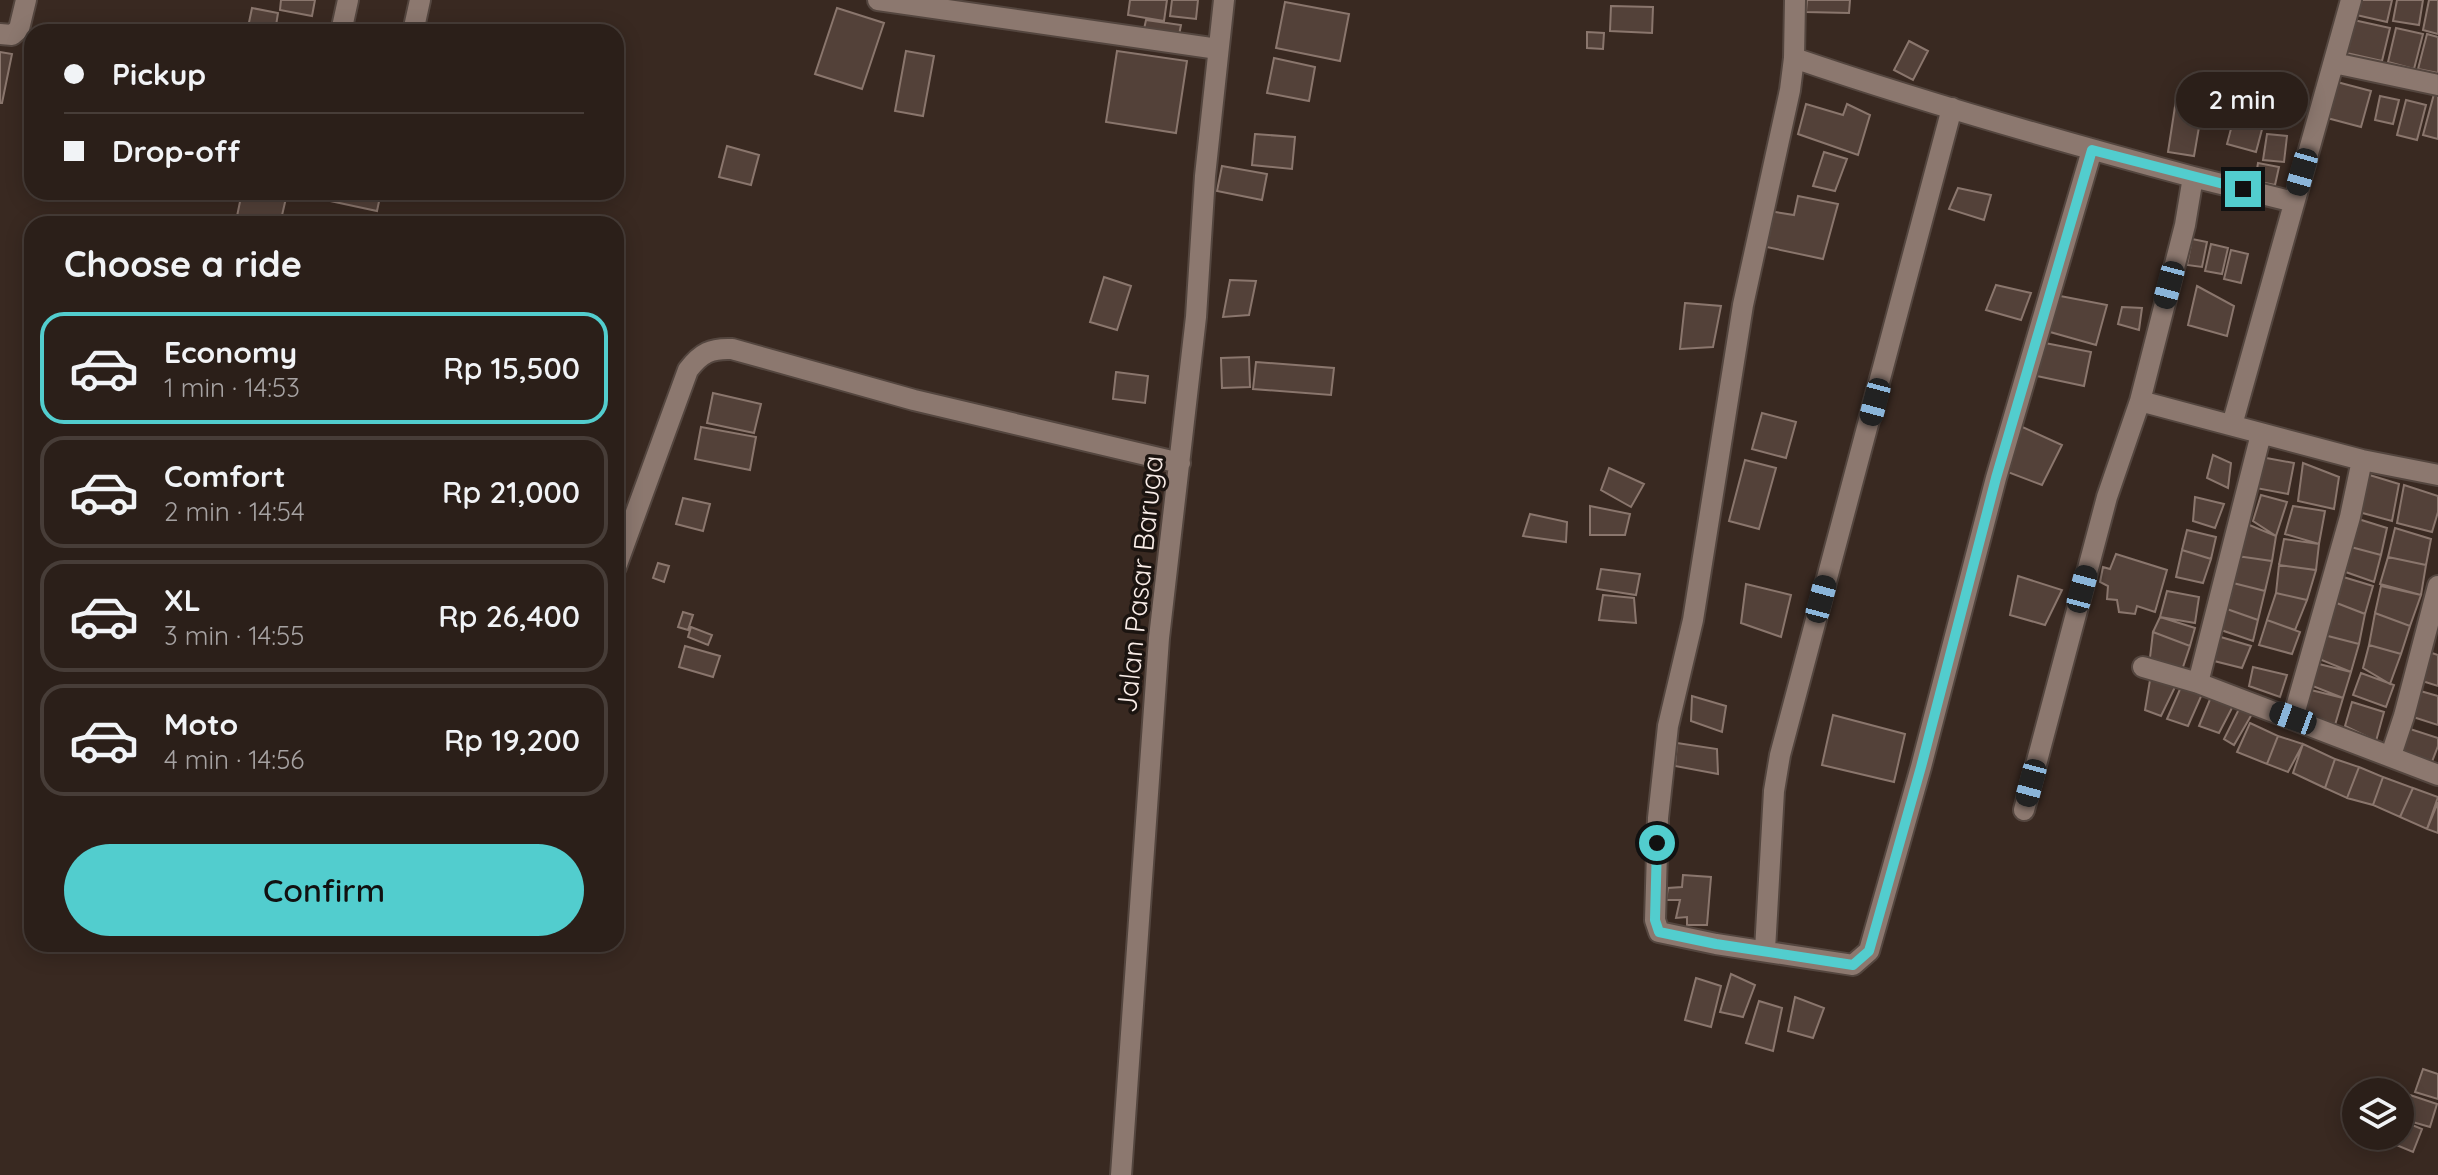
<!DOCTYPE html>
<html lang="en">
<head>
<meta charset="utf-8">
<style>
	:root { --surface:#2b1f19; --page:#372c26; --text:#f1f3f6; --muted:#a6a2a2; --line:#473d38; --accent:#52cdce }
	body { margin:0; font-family:Quicksand,sans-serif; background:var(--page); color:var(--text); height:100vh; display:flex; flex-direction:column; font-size:30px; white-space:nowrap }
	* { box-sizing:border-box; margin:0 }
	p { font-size:26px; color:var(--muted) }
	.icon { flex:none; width:44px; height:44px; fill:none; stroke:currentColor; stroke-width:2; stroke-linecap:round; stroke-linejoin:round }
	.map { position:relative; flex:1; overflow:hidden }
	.drawer { position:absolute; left:24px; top:216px; width:600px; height:736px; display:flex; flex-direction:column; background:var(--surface); border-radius:24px; box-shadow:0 4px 20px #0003,0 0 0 2px var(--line) }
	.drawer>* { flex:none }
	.banner { position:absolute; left:24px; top:24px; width:600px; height:176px; border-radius:24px; box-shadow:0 4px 20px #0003,0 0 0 2px var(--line); display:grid; align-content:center; height:176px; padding:0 40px; background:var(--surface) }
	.buttons { position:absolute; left:2342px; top:1078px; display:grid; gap:16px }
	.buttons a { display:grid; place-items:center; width:72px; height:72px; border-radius:50%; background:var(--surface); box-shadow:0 4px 20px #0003,0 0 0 2px var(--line); font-size:40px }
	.end { position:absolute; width:36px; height:36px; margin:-18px; border:10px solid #52cdce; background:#111; box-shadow:0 0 0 4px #111 }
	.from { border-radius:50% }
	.bubble { position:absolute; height:56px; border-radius:28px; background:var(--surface); box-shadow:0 4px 20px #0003,0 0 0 2px var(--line); font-size:26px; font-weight:600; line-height:56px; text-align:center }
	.car { position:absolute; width:24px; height:48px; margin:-24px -12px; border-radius:10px; box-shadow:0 0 6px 2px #0007; background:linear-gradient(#222 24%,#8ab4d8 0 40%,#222 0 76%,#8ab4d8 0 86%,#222 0) }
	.banner b { display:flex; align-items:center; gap:28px; height:76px; font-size:30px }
	.banner b+b { border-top:2px solid var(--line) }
	.banner i { width:20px; height:20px; background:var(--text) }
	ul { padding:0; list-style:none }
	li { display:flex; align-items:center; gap:24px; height:112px; margin:0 16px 12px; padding:0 24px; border:4px solid var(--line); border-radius:24px }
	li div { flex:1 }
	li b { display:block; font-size:30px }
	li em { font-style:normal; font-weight:600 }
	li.selected { border-color:var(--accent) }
	li>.icon { width:72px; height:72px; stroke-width:1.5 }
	h2 { padding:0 40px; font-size:36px; line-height:96px }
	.primary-button { display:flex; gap:16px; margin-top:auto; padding:16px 40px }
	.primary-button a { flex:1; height:92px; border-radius:48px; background:var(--accent); color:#111; font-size:32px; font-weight:600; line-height:92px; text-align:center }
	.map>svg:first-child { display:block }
</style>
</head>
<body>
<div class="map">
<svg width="2438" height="1175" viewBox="0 0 2438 1175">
	<rect width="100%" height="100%" fill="#392921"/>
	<path fill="#534139" stroke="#8a766d" stroke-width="2" d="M281,0H315L312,16L280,10Z
		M1130,0H1167L1164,21L1128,15Z
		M1172,0H1198L1196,19L1170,16Z
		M1807,0H1850L1849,13L1806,12Z
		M2355,0H2392L2387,22L2352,14Z
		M2397,0H2423L2419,25L2393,21Z
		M2429,0H2438V34L2423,30Z
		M1285,2L1349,14L1340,61L1276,48Z
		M1611,6L1653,7L1652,33L1610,31Z
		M252,8L278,13L275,32H247Z
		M837,8L884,23L862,89L815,74Z
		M2349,19L2390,28L2382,61L2342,52Z
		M1146,20L1181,25L1179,35L1144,29Z
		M2396,28L2423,34L2414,69L2388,62Z
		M1587,32L1604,33L1603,49L1587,48Z
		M2427,34L2438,37V73L2418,69Z
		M1909,41L1928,51L1913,80L1894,70Z
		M906,51L934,56L923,116L895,111Z
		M1117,51L1187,61L1176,133L1106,122Z
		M0,52L12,54L2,103H0Z
		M1274,58L1315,67L1309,101L1267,93Z
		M2337,82L2371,91L2361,127L2327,118Z
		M2434,94L2438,95V139L2423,135Z
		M2380,96L2399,100L2393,124L2375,120Z
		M2176,100L2203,104L2194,156L2168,152Z
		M2406,100L2426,105L2417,140L2397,135Z
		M1806,104L1843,115L1847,104L1870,115L1858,155L1798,134Z
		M2236,110L2265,118L2256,152L2227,144Z
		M1255,134L1295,137L1292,169L1252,165Z
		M2267,134L2287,136L2284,162L2263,160Z
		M727,146L759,155L751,185L719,177Z
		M1824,152L1847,159L1835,191L1813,186Z
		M2258,163L2279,167L2275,185L2255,181Z
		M1222,166L1267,174L1262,200L1217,191Z
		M1958,188L1991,195L1984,220L1949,209Z
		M242,192L286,198L280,224H251L236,221Z
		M317,192H381L377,211L316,198Z
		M1798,196L1838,204L1823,259L1762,246L1769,211L1794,215Z
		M2192,239L2207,242L2202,267L2187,265Z
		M2211,244L2228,248L2222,274L2205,271Z
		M2231,250L2248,254L2241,283L2224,279Z
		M1104,277L1131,286L1117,330L1090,322Z
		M1230,280L1256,281L1249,315L1223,317Z
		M1996,285L2031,293L2021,320L1986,310Z
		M2197,286L2234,306L2227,336L2188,325Z
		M2055,295L2107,305L2096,345L2043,330Z
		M1685,303L1721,306L1713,347L1680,349Z
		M2122,307L2142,308L2139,330L2118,324Z
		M2040,342L2091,352L2084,386L2032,375Z
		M1249,357L1250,387L1222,388L1221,358Z
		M1256,362L1334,368L1331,395L1253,389Z
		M1116,372L1148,376L1145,403L1113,399Z
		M713,393L761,404L754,433L707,423Z
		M1762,413L1796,422L1786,458L1752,449Z
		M2018,425L2062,445L2042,485L2005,471Z
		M701,427L756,437L750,470L695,459Z
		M2213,455L2231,463L2228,488L2207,478Z
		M2261,457L2294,463L2288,494L2256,488Z
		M1745,460L1776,468L1759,529L1729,521Z
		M2303,463L2339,477L2334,509L2298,501Z
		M1609,468L1644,484L1631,507L1601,490Z
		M2363,473L2399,484L2392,521L2355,511Z
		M2404,485L2438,496V512L2432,532L2397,523Z
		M2261,495L2287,502L2276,536L2253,521Z
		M2195,497L2224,504L2215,528L2193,521Z
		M683,498L710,504L703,531L676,524Z
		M1590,506L1630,514L1625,535H1590Z
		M2293,506L2325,511L2319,544L2285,534Z
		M1530,514L1567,522L1566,542L1523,536Z
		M2355,518L2387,528L2381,555L2347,546Z
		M2247,524L2276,536L2272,561L2237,556Z
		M2395,528L2431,539L2426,565L2388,557Z
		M2187,530L2216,537L2211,559L2182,550Z
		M2284,539L2319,544L2316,570L2279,565Z
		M2347,546L2381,555L2374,582L2340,570Z
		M2182,550L2211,559L2203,583L2176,577Z
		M2116,554L2167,570L2155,612L2137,606L2135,614L2119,612L2117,600L2107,599L2108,586L2100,582L2103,567L2110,569Z
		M2237,556L2272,561L2265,591L2233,583Z
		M2388,557L2426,565L2421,595L2380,584Z
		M658,563L669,566L664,582L653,578Z
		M2279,565L2316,570L2307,600L2276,593Z
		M1601,569L1640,574L1636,595L1597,589Z
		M2018,576L2062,590L2045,625L2010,615Z
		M2340,576L2373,586L2365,614L2334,602Z
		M2233,583L2265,591L2258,620L2224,608Z
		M1746,584L1791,595L1781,637L1741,623Z
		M2381,586L2421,595L2410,626L2375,613Z
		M2167,591L2199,597L2195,623L2160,617Z
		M2276,593L2307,600L2295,630L2267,620Z
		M1603,595L1634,598L1636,623L1599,620Z
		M2334,602L2365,614L2359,644L2324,635Z
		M2224,608L2258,620L2253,641L2218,629Z
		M683,612L693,615L688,630L678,627Z
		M2375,613L2410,626L2401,654L2369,645Z
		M2160,617L2195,628L2190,646L2153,632Z
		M2267,620L2300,632L2292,654L2259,645Z
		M691,627L712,635L708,645L688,637Z
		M2153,632L2190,646L2181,673L2149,666Z
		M2214,635L2251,646L2242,668L2206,659Z
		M2324,635L2359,644L2351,672L2319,659Z
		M2369,645L2401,654L2390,684L2363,668Z
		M685,646L720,656L713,677L679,667Z
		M2426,651L2438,655V686L2416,679Z
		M2315,663L2351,672L2343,698L2305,683Z
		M2253,667L2287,675L2280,697L2249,686Z
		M2361,673L2394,685L2386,707L2353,695Z
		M2150,680L2176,685L2161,716L2145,710Z
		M2181,687L2203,692L2188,726L2167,719Z
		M2307,689L2343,698L2335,725L2300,714Z
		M2417,690L2438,696V725L2410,716Z
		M1692,696L1726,706L1722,732L1691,721Z
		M2211,697L2233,706L2219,733L2199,726Z
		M2352,702L2384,712L2376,741L2345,726Z
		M2239,709L2252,714L2234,745L2224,739Z
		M1833,715L1905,734L1894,782L1822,765Z
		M2250,723L2278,736L2267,764L2237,752Z
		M2407,728L2438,738V746L2430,767L2400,750Z
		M2278,736L2303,744L2288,772L2267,764Z
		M1677,743L1717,749L1718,774L1675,766Z
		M2303,744L2335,759L2325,788L2293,773Z
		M2335,759L2359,767L2347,798L2325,788Z
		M2359,767L2383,777L2373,805L2347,798Z
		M2383,777L2413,788L2400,817L2373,805Z
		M2413,788L2438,797L2427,829L2400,817Z
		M2438,802V833L2427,829Z
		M1683,875L1711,877L1707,925H1687V917L1676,918L1680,900H1666L1668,888L1682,887Z
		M1731,974L1755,985L1743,1017L1720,1012Z
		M1696,978L1721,986L1711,1027L1685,1020Z
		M1795,997L1824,1008L1813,1038L1788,1031Z
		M1759,1001L1782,1008L1773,1051L1746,1043Z
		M2423,1069L2438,1074V1099L2415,1092Z
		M2410,1095L2437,1104L2430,1127L2402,1119Z
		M2400,1120L2422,1129L2413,1152L2382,1139L2384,1136H2400Z"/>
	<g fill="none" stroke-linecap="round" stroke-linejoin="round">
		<defs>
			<path id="street" d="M878,0L1218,49
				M341,32L348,0
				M413,32L420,0
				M0,34L12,35L19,29L26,0
				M1794,58L1795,0
				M2334,63L2438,85
				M2092,150L1996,478L1921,767L1869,951L1853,965L1716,944L1659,932L1655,920L1658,818L1668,726L1693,620L1743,305L1790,90L1794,58C1925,103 2059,141 2193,177L2185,225L2140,401L2362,460L2438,475
				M2193,177L2294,202
				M2232,425L2351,0
				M616,567L688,370C701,353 711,348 732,349L914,400L1180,463
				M2143,667L2198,683L2438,775
				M2198,683L2261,434
				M2293,718L2350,517L2362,460
				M2391,755L2404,716L2438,586
				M2024,810L2107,497L2140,401
				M1765,950L1774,791L1780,755L1952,108
				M1121,1175L1159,638L1196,317L1205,176L1224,0"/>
		</defs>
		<use href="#street" stroke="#54463f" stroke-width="24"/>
		<use href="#street" stroke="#8c786f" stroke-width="20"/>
	</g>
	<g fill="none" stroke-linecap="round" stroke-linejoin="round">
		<path stroke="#52cdce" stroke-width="10" d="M1657,843L1655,920L1659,932L1716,944L1853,965L1869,951L1921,767L1996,478L2092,150L2243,189"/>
	</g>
	<g text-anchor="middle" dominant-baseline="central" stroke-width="7" stroke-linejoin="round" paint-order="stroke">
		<g font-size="28" fill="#f9ede8" stroke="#1b1410">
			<text transform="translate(1139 584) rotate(-84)">Jalan Pasar Baruga</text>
		</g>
	</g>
</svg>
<div class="buttons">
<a><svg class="icon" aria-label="layers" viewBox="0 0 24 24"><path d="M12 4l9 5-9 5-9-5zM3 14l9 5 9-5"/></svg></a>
</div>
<i class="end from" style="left:1657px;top:843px"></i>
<i class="end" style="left:2243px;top:189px"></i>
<div class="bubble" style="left:2176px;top:72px;width:132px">2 min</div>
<i class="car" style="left:2302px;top:172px;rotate:196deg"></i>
<i class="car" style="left:2169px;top:285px;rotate:195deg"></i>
<i class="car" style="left:1875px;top:402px;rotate:195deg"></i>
<i class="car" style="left:2082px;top:589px;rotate:15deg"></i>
<i class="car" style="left:1821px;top:599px;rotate:15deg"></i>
<i class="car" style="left:2293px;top:718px;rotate:290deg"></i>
<i class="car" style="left:2031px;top:783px;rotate:195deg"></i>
<div class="banner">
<b><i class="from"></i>Pickup</b>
<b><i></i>Drop-off</b>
</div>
<section class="drawer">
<h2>Choose a ride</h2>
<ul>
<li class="selected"><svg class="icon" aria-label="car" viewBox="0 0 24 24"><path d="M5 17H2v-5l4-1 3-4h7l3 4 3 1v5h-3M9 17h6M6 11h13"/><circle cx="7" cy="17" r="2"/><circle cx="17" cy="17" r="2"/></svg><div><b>Economy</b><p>1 min · 14:53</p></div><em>Rp 15,500</em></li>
<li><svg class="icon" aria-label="car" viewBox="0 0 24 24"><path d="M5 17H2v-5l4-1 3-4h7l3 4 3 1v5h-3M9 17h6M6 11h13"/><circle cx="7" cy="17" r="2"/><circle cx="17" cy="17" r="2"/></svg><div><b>Comfort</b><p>2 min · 14:54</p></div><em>Rp 21,000</em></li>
<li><svg class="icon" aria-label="car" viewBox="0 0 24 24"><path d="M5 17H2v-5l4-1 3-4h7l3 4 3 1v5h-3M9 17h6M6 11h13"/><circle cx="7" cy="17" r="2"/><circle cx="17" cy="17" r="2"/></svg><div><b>XL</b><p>3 min · 14:55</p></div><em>Rp 26,400</em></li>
<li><svg class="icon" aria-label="car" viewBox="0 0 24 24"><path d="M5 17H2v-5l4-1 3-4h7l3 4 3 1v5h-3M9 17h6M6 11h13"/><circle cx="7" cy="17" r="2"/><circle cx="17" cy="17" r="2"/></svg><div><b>Moto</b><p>4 min · 14:56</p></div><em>Rp 19,200</em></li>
</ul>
<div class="primary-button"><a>Confirm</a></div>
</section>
</div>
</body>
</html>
